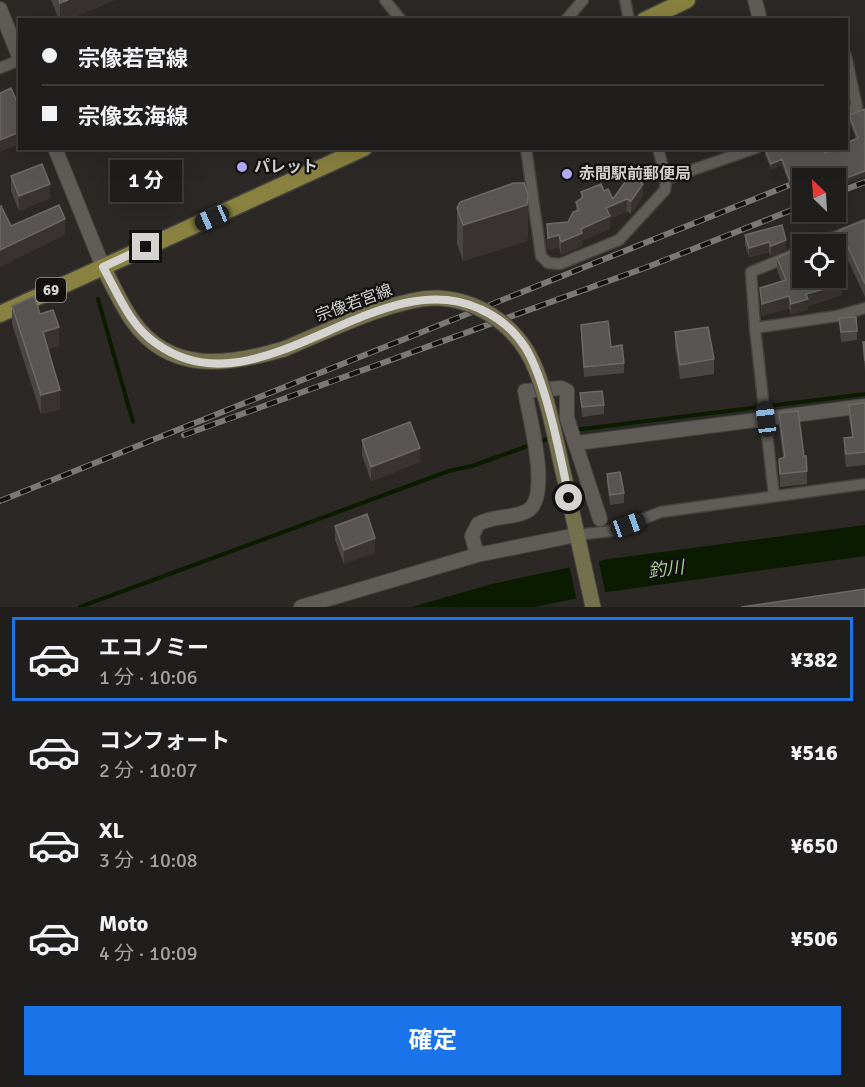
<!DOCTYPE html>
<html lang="ja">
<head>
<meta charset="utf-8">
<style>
	:root { --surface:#201e1c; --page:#2d2b29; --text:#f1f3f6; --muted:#a2a2a3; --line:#3d3c3b; --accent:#1a73e8 }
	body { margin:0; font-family:Signika,"Noto Sans JP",sans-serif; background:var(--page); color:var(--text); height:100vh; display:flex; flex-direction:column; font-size:22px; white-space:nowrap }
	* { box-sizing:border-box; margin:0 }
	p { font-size:20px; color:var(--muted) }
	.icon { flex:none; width:33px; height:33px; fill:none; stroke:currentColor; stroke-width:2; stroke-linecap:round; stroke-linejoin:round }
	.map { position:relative; height:607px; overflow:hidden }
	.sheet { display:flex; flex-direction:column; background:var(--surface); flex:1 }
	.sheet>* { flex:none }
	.banner { position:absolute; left:18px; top:18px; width:830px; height:132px; border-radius:0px; box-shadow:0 6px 24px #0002,0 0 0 2px var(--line); display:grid; align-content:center; height:132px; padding:0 24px; background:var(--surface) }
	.needle { width:39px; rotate:335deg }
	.tools { position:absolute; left:792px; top:168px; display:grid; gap:12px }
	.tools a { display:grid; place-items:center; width:54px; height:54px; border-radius:0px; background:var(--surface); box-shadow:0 6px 24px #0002,0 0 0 2px var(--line); font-size:30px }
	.end { position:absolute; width:27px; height:27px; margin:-14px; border:8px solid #d4d3d0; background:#111; box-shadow:0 0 0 3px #111 }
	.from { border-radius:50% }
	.bubble { position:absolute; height:42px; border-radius:0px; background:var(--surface); box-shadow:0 6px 24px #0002,0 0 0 2px var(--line); font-size:20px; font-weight:700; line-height:42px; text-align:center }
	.car { position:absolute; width:18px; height:36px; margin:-18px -9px; border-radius:8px; box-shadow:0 0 4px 2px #0007; background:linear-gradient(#222 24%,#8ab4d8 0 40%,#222 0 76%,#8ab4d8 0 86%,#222 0) }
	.banner b { display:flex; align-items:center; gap:21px; height:57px; font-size:22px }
	.banner b+b { border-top:2px solid var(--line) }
	.banner i { width:15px; height:15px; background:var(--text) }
	ul { padding:10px 0 0; list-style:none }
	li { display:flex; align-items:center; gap:18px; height:84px; margin:0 12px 9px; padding:0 12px; border:3px solid transparent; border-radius:0px }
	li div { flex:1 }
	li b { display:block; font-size:22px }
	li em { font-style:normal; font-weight:700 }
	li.current { border-color:var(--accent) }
	li>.icon { width:54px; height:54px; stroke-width:1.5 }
	.button { display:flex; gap:12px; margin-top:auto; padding:12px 24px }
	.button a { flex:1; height:69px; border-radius:0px; background:var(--accent); color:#fff; font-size:24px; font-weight:700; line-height:69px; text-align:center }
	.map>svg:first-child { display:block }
</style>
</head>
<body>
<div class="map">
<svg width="865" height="607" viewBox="0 0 865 607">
	<rect width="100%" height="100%" fill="#2b2825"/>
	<path fill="#0a1b00" d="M865,525V556L607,592L535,607H412L492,584L609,559Z"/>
	<path fill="#2b2825" d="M598,558L606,596L577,602L569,565Z"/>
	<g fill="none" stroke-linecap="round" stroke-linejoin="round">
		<path stroke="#0a1b00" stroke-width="4" d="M98,299L133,422
			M574,430L865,394
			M80,607L449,471L472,466L553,437"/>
		<defs>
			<path id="minor" d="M385,0L401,20
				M625,0L629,20
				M566,20L583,0
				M846,56L857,107L846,113
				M0,68L20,60
				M526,148L541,256L548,263L560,264L619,240L665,190L666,179L658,148
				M666,179L756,148
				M818,244L865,225
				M755,328L837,316L865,308
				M774,496L755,328L751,272L802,251
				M576,535L611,531L661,512L865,484"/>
			<path id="tertiary" d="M755,0L760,20
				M0,9L20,59
				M55,148L103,267
				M577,443L865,406
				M477,555L472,536L478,524C493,515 512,519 527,511C552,498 529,416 525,391L561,388L567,391V418L600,519
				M301,607L477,555L576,535"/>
			<path id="secondary" d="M103,267C112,284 121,304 132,320C170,375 229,365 284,349
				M565,480L593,607"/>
			<path id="primary" d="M645,20L687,0
				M0,314L364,148"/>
		</defs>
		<use href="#minor" stroke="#454340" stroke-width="13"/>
		<use href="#tertiary" stroke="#454340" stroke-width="16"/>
		<use href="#secondary" stroke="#454340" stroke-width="17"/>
		<use href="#primary" stroke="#454340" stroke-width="19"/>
		<use href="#minor" stroke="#605d59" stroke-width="10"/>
		<use href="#tertiary" stroke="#605d59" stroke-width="14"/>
		<use href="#secondary" stroke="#746f4c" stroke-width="15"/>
		<use href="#primary" stroke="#88813f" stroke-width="16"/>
		<defs>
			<path id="rail" d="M836,193L865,182
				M184,435L650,266L802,206
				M0,501L802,180"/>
		</defs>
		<use href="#rail" stroke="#7b7976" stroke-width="6"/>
		<use href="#rail" stroke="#121110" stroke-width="4" stroke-dasharray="11" stroke-linecap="butt"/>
		<defs>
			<path id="secondary-bridge" d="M284,349C323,333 398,296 439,298C483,301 520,329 536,370C550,405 556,444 565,480"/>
		</defs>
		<use href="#secondary-bridge" stroke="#454340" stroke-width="17" stroke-linecap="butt"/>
		<use href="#secondary-bridge" stroke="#746f4c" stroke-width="15"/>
	</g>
	<path fill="#4a4644" d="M51,0H115L67,20H59Z
		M865,109V176L836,188V178L796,203L782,165L771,169L765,155V149L825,153L856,139L849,121V115Z
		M11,176L50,198L19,211L11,191Z
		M604,191L613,199L643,196L631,214L627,211L610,219V229L582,240V246L561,255L559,247L548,250L547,236V224L568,222L576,211V202L581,198V192Z
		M457,208L528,230L527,241L463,261L457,244Z
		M865,220V297L840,243V230Z
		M745,235L786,240V249L771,256L769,252L749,257L745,245Z
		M777,258L842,295L808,306V310L791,315L789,308L762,316L760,288L781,281L777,270Z
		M12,306L40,314L59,346L48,349L60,409L41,414L12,324Z
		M839,318L857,331V340L841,342Z
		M581,325L611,347L624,363V373L584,377Z
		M675,332L714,359V374L680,379L675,347Z
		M863,342H865V371L863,352Z
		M580,393L604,405V414L582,417Z
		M865,403V465L846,467L844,451V438L852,437L849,418V405Z
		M779,413L804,456L807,471V484L780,487L779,459L783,458L779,426Z
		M362,440L420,462L371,481L362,455Z
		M607,474L624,493V503L610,505L607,483Z
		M335,526L375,553L344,564L335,540Z"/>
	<path fill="#383331" d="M68,0H115L67,20H60V3Z
		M20,132V144L0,152V140Z
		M782,159V165L771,169V164Z
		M865,171V176L836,188V182Z
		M50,184V198L19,211V196Z
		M643,184V196L631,214V201Z
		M528,194V230L527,241L463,261V225Z
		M802,195V201L796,203V197Z
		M627,199V211L610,219V229L582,240V246L561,255V242L606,208Z
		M65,219V235L0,267V250Z
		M559,235V247L548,250V238Z
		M786,240V249L771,256V246Z
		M769,242V252L749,257V248Z
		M842,284V295L808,306V310L791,315V304L806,294Z
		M789,296V308L762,316V304Z
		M59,327V346L43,351V332Z
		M60,390V409L41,414V395Z
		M420,448V462L371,481V467Z
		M375,538V553L344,564V550Z"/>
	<path fill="#595553" stroke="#6c6966" stroke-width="1.5" d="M59,0H68L60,3Z
		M11,88L20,109V132L0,140V93Z
		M865,109V171L836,182V178H802V195L796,197L782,159L771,164L765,149L823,148L825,153L835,148H846V143L858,138L849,115Z
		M42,164L50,184L19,196L11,176Z
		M630,175L643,184L631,201L627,199L606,208L610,216L581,229L582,233L561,242L559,235L548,238L547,224L568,222L573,212L579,210L576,202L583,197L581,192L601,184L604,191L608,189L613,199Z
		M514,183H524L528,194L527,205L463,225L457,208L460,202Z
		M59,205L65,219L0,250V207L1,206L11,226Z
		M865,220V284L840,230Z
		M782,225L786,240L771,246L769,242L749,248L745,235Z
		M828,237L831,244H810Z
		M802,247V278H836V261L842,284L806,294L808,299L791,304L789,296L762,304L760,288L786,280L777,258Z
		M34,296L40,314L53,310L59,327L43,332L60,390L41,395L12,306Z
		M856,317L857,331L841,332L839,318Z
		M608,321L611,347L622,345L624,363L584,367L581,325Z
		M708,327L714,359L680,365L675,332Z
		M863,342H865V361Z
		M602,391L604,405L582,407L580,393Z
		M865,403V452L846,454L844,438L853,437L849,405Z
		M798,411L804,456H806L807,471L780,474L779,459L785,457L779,413Z
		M410,422L420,448L371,467L362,440Z
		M620,472L624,493L610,495L607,474Z
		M367,514L375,538L344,550L335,526Z
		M865,589V607H741Z"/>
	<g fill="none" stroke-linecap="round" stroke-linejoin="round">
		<path stroke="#d4d3d0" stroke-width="8" d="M146,247L103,267C118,294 130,326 157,344C259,417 377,260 480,309C498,317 514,330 525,347C546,380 561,459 569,498"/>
	</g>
	<g fill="#b3adf9" stroke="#121110" stroke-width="2">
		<circle cx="242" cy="167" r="6"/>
		<circle cx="567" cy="174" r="6"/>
	</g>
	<g text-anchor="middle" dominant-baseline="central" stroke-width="4.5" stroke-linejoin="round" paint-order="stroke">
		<rect fill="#121110" stroke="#9a9996" stroke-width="1.5" x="36" y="278" width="30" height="24" rx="4.5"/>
		<g font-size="15" font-weight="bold" fill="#d4d3d0">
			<text x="51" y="290">69</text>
		</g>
		<g font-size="16" font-weight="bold" fill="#d4d3d0" stroke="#121110" text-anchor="start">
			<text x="254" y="167">パレット</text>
			<text x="579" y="174">赤間駅前郵便局</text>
		</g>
		<g font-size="16" fill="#d4d3d0" stroke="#121110">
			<text transform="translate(354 303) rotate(-20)">宗像若宮線</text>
		</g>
		<g font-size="18" font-style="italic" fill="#a7cb91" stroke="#121110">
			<text transform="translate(666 569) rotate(-7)">釣川</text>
		</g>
	</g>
</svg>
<div class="tools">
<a><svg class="needle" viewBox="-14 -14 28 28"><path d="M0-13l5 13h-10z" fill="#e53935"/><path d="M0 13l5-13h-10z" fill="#a2a2a3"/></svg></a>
<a><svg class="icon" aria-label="locate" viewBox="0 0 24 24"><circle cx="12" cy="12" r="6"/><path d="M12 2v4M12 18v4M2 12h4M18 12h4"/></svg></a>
</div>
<i class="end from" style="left:569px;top:498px"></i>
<i class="end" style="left:146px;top:247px"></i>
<div class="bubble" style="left:110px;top:160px;width:72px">1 分</div>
<i class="car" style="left:212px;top:218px;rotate:246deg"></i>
<i class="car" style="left:766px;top:419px;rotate:353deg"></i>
<i class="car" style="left:628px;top:525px;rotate:70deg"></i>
<div class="banner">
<b><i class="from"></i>宗像若宮線</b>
<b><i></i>宗像玄海線</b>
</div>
</div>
<section class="sheet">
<ul>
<li class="current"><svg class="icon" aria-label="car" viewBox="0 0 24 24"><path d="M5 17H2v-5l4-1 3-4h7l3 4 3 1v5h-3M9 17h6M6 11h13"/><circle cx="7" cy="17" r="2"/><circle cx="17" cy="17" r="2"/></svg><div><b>エコノミー</b><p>1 分 · 10:06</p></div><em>¥382</em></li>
<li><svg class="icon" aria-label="car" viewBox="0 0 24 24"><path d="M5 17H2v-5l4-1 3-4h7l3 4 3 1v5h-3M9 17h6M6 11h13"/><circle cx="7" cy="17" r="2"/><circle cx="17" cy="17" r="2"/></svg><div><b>コンフォート</b><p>2 分 · 10:07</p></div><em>¥516</em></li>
<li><svg class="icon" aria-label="car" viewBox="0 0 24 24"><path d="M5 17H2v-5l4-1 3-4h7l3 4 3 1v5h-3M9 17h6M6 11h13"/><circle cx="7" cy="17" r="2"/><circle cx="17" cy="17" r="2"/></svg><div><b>XL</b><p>3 分 · 10:08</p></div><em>¥650</em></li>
<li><svg class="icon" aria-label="car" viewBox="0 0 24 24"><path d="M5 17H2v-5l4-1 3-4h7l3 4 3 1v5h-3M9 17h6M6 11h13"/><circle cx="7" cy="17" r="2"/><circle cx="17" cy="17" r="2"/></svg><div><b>Moto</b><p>4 分 · 10:09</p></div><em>¥506</em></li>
</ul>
<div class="button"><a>確定</a></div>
</section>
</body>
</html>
